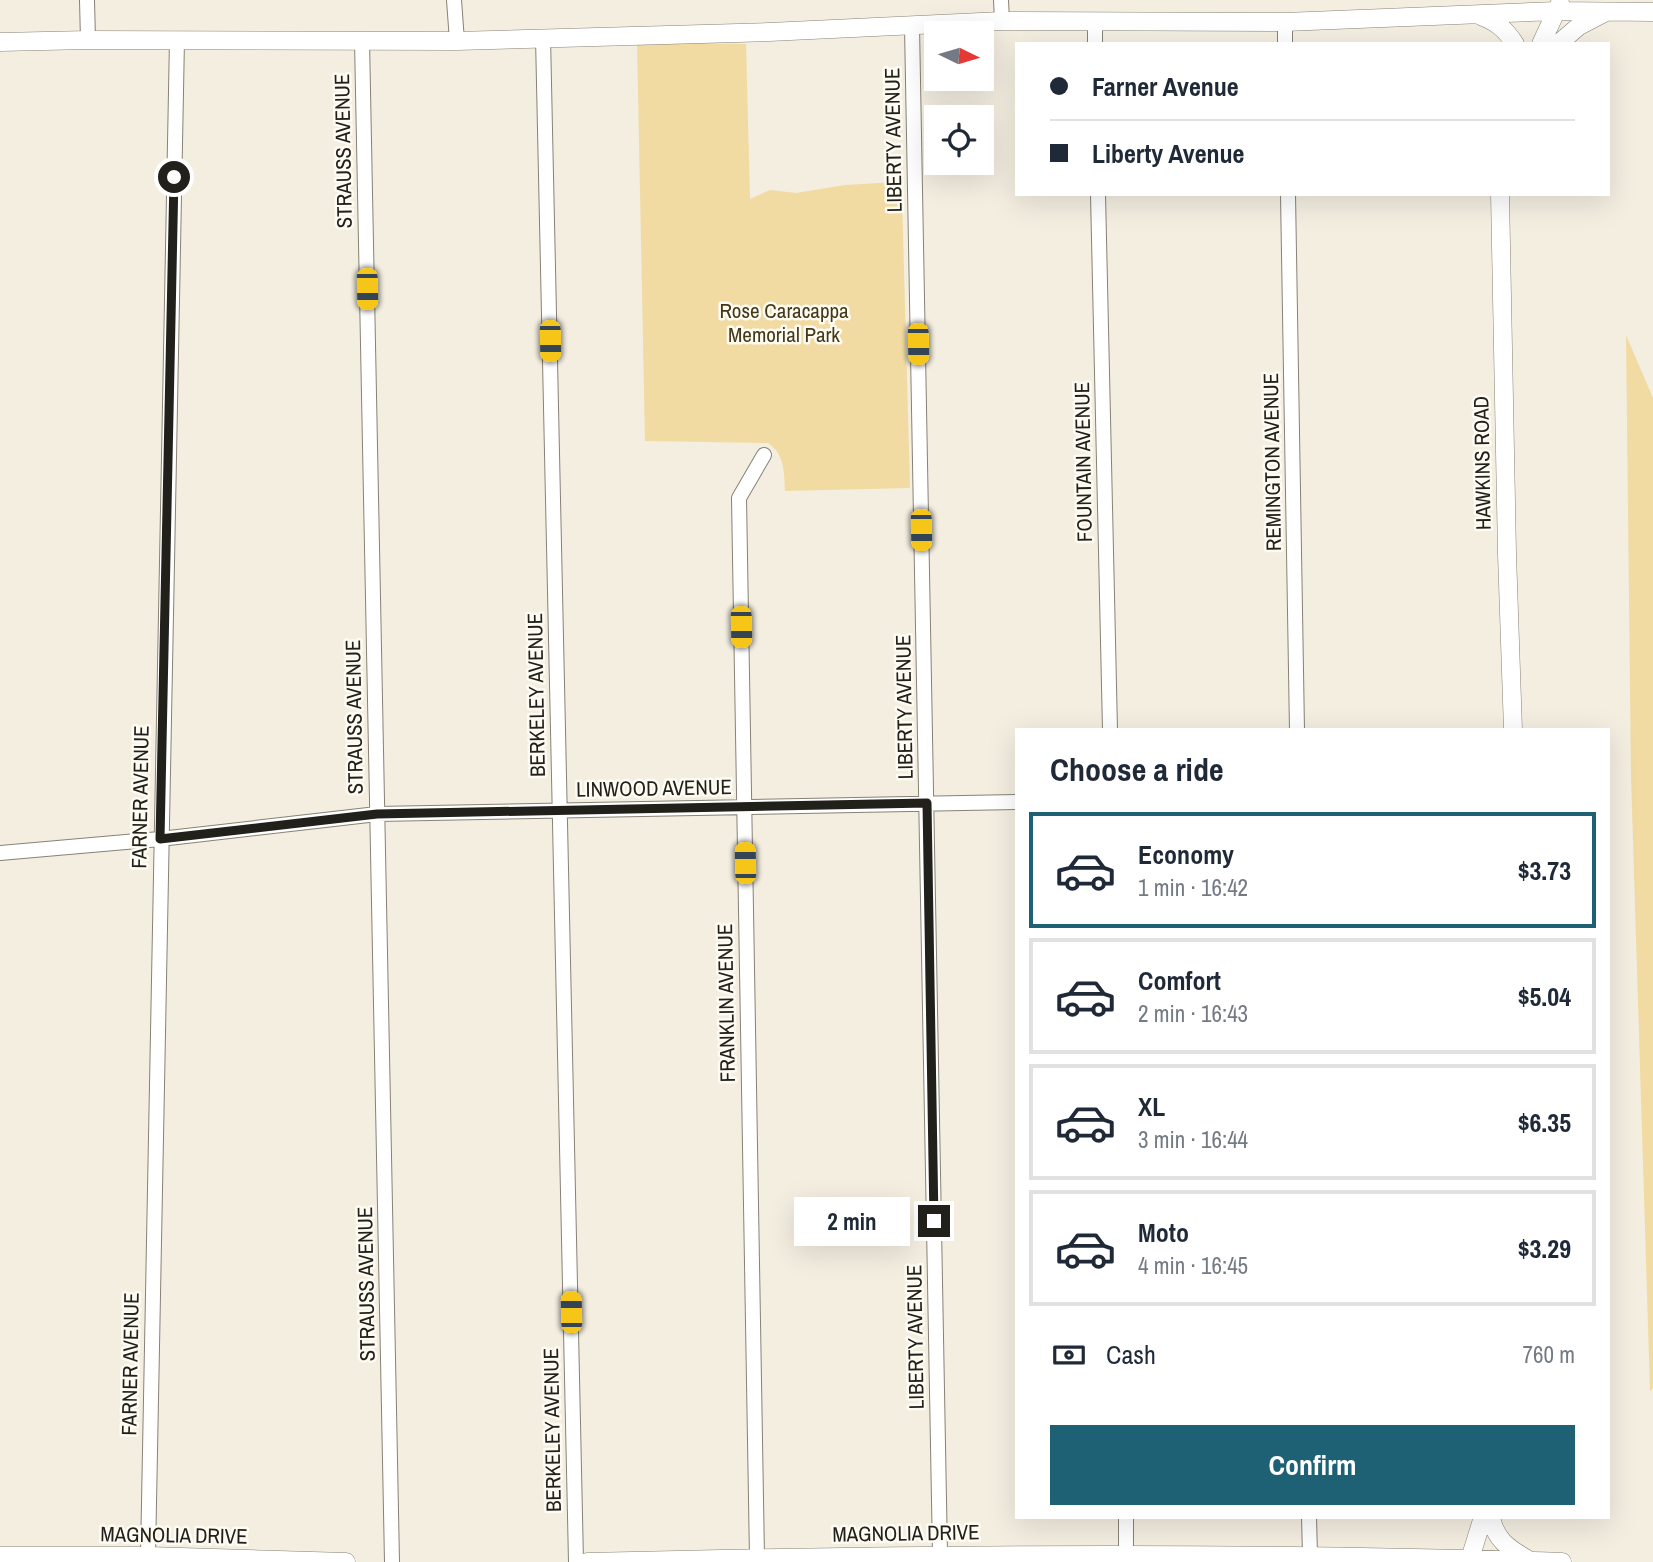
<!DOCTYPE html>
<html lang="en">
<head>
<meta charset="utf-8">
<style>
	:root { --surface:#fff; --page:#f2f2f3; --text:#1f2937; --muted:#747a83; --line:#e0e1e3; --accent:#1e6174 }
	body { margin:0; font-family:"Archivo Narrow",sans-serif; background:var(--page); color:var(--text); height:100vh; display:flex; flex-direction:column; font-size:26px; white-space:nowrap }
	* { box-sizing:border-box; margin:0 }
	p { font-size:23px; color:var(--muted) }
	.icon { flex:none; width:38px; height:38px; fill:none; stroke:currentColor; stroke-width:2; stroke-linecap:round; stroke-linejoin:round }
	.map { position:relative; flex:1; overflow:hidden }
	.panel { position:absolute; left:1015px; top:728px; width:595px; height:791px; display:flex; flex-direction:column; background:var(--surface); border-radius:0px; box-shadow:0 7px 28px #0002 }
	.panel>* { flex:none }
	.guide { position:absolute; left:1015px; top:42px; width:595px; height:154px; border-radius:0px; box-shadow:0 7px 28px #0002; display:grid; align-content:center; height:154px; padding:0 35px; background:var(--surface) }
	.needle { width:46px; rotate:95deg }
	.controls { position:absolute; left:924px; top:21px; display:grid; gap:14px }
	.controls a { display:grid; place-items:center; width:70px; height:70px; border-radius:0px; background:var(--surface); box-shadow:0 7px 28px #0002; font-size:35px }
	.end { position:absolute; width:32px; height:32px; margin:-16px; border:9px solid #22201b; background:#fff; box-shadow:0 0 0 4px #fff }
	.from { border-radius:50% }
	.bubble { position:absolute; height:49px; border-radius:0px; background:var(--surface); box-shadow:0 7px 28px #0002; font-size:23px; font-weight:700; line-height:49px; text-align:center }
	.car { position:absolute; width:21px; height:42px; margin:-21px -10px; border-radius:9px; box-shadow:0 0 5px 2px #0007; background:linear-gradient(#f5c518 24%,#345 0 40%,#f5c518 0 76%,#345 0 86%,#f5c518 0) }
	.guide b { display:flex; align-items:center; gap:24px; height:66px; font-size:26px }
	.guide b+b { border-top:2px solid var(--line) }
	.guide i { width:18px; height:18px; background:var(--text) }
	ul { padding:0; list-style:none }
	li { display:flex; align-items:center; gap:21px; height:116px; margin:0 14px 10px; padding:0 21px; border:4px solid var(--line); border-radius:0px }
	li div { flex:1 }
	li b { display:block; font-size:26px }
	li em { font-style:normal; font-weight:700 }
	li.current { border-color:var(--accent) }
	li>.icon { width:63px; height:63px; stroke-width:1.5 }
	h2 { padding:0 35px; font-size:32px; line-height:84px }
	.pay { display:flex; align-items:center; gap:18px; height:77px; padding:0 35px; font-size:26px }
	.pay p { margin-inline-start:auto }
	.action { display:flex; gap:14px; margin-top:auto; padding:14px 35px }
	.action a { flex:1; height:80px; border-radius:0px; background:var(--accent); color:#fff; font-size:28px; font-weight:700; line-height:80px; text-align:center }
	.map>svg:first-child { display:block }
</style>
</head>
<body>
<div class="map">
<svg width="1653" height="1562" viewBox="0 0 1653 1562">
	<rect width="100%" height="100%" fill="#f3eee0"/>
	<path fill="#f1dba2" d="M637,42L746,44L750,199L770,190L796,193L845,185L897,182L894,195L902,196L910,488L785,491C784,473 785,454 768,443L645,441Z
		M1626,335L1653,398V1388L1650,1391L1631,776Z"/>
	<g fill="none" stroke-linecap="round" stroke-linejoin="round">
		<defs>
			<path id="minor" d="M87,0L88,40
				M454,0L457,41
				M1001,0L1002,21
				M1095,21V44
				M1285,22V44
				M912,26L940,1555
				M543,37L576,1562
				M362,40L392,1562
				M1098,194L1110,730
				M1288,194L1297,730
				M0,853L160,839L377,814L1017,802
				M1126,1517V1556
				M1309,1517L1310,1555
				M148,1556L177,39
				M757,1558L739,498L764,455"/>
			<path id="tertiary" d="M1481,16C1497,22 1506,30 1515,44
				M0,42L88,40L457,41L769,32L1002,21L1285,22L1557,11L1653,12
				M1541,44L1560,3
				M1558,44L1579,26L1604,13
				M1500,194L1507,554L1513,730
				M1491,1517C1495,1539 1508,1548 1527,1559
				M0,1556H148L346,1562
				M587,1562C912,1554 1237,1551 1562,1562
				M1469,1562L1483,1517"/>
		</defs>
		<use href="#minor" stroke="#878276" stroke-width="16"/>
		<use href="#tertiary" stroke="#878276" stroke-width="19"/>
		<use href="#minor" stroke="#fff" stroke-width="14"/>
		<use href="#tertiary" stroke="#fff" stroke-width="18"/>
	</g>
	<g fill="none" stroke-linecap="round" stroke-linejoin="round">
		<path stroke="#22201b" stroke-width="9" d="M174,177L160,839L377,814L927,803L934,1221"/>
	</g>
	<g text-anchor="middle" dominant-baseline="central" stroke-width="5" stroke-linejoin="round" paint-order="stroke">
		<g font-size="21" fill="#22201b" stroke="#fefbf3">
			<text transform="translate(893 140) rotate(-91)">LIBERTY AVENUE</text>
			<text transform="translate(343 151) rotate(-91)">STRAUSS AVENUE</text>
			<text transform="translate(1083 462) rotate(-91)">FOUNTAIN AVENUE</text>
			<text transform="translate(1272 462) rotate(-91)">REMINGTON AVENUE</text>
			<text transform="translate(1482 463) rotate(-91)">HAWKINS ROAD</text>
			<text transform="translate(536 695) rotate(-91)">BERKELEY AVENUE</text>
			<text transform="translate(904 707) rotate(-91)">LIBERTY AVENUE</text>
			<text transform="translate(354 717) rotate(-91)">STRAUSS AVENUE</text>
			<text transform="translate(654 788) rotate(-1)">LINWOOD AVENUE</text>
			<text transform="translate(140 797) rotate(-89)">FARNER AVENUE</text>
			<text transform="translate(726 1003) rotate(-91)">FRANKLIN AVENUE</text>
			<text transform="translate(366 1284) rotate(-91)">STRAUSS AVENUE</text>
			<text transform="translate(915 1337) rotate(-91)">LIBERTY AVENUE</text>
			<text transform="translate(130 1364) rotate(-89)">FARNER AVENUE</text>
			<text transform="translate(552 1430) rotate(-91)">BERKELEY AVENUE</text>
			<text transform="translate(906 1533) rotate(-1)">MAGNOLIA DRIVE</text>
			<text transform="translate(174 1535) rotate(1)">MAGNOLIA DRIVE</text>
		</g>
		<g font-size="21" fill="#433819" stroke="#fefbf3">
			<text x="784" y="310">Rose Caracappa<tspan x="784" dy="24">Memorial Park</tspan></text>
		</g>
	</g>
</svg>
<div class="controls">
<a><svg class="needle" viewBox="-14 -14 28 28"><path d="M0-13l5 13h-10z" fill="#e53935"/><path d="M0 13l5-13h-10z" fill="#747a83"/></svg></a>
<a><svg class="icon" aria-label="locate" viewBox="0 0 24 24"><circle cx="12" cy="12" r="6"/><path d="M12 2v4M12 18v4M2 12h4M18 12h4"/></svg></a>
</div>
<i class="end from" style="left:174px;top:177px"></i>
<i class="end" style="left:934px;top:1221px"></i>
<div class="bubble" style="left:794px;top:1197px;width:116px">2 min</div>
<i class="car" style="left:367px;top:289px;rotate:179deg"></i>
<i class="car" style="left:550px;top:341px;rotate:179deg"></i>
<i class="car" style="left:918px;top:344px;rotate:179deg"></i>
<i class="car" style="left:921px;top:530px;rotate:179deg"></i>
<i class="car" style="left:741px;top:627px;rotate:179deg"></i>
<i class="car" style="left:745px;top:863px;rotate:359deg"></i>
<i class="car" style="left:571px;top:1312px;rotate:359deg"></i>
<div class="guide">
<b><i class="from"></i>Farner Avenue</b>
<b><i></i>Liberty Avenue</b>
</div>
<section class="panel">
<h2>Choose a ride</h2>
<ul>
<li class="current"><svg class="icon" aria-label="car" viewBox="0 0 24 24"><path d="M5 17H2v-5l4-1 3-4h7l3 4 3 1v5h-3M9 17h6M6 11h13"/><circle cx="7" cy="17" r="2"/><circle cx="17" cy="17" r="2"/></svg><div><b>Economy</b><p>1 min · 16:42</p></div><em>$3.73</em></li>
<li><svg class="icon" aria-label="car" viewBox="0 0 24 24"><path d="M5 17H2v-5l4-1 3-4h7l3 4 3 1v5h-3M9 17h6M6 11h13"/><circle cx="7" cy="17" r="2"/><circle cx="17" cy="17" r="2"/></svg><div><b>Comfort</b><p>2 min · 16:43</p></div><em>$5.04</em></li>
<li><svg class="icon" aria-label="car" viewBox="0 0 24 24"><path d="M5 17H2v-5l4-1 3-4h7l3 4 3 1v5h-3M9 17h6M6 11h13"/><circle cx="7" cy="17" r="2"/><circle cx="17" cy="17" r="2"/></svg><div><b>XL</b><p>3 min · 16:44</p></div><em>$6.35</em></li>
<li><svg class="icon" aria-label="car" viewBox="0 0 24 24"><path d="M5 17H2v-5l4-1 3-4h7l3 4 3 1v5h-3M9 17h6M6 11h13"/><circle cx="7" cy="17" r="2"/><circle cx="17" cy="17" r="2"/></svg><div><b>Moto</b><p>4 min · 16:45</p></div><em>$3.29</em></li>
</ul>
<div class="pay"><svg class="icon" aria-label="cash" viewBox="0 0 24 24"><path d="M3 7h18v10H3z"/><circle cx="12" cy="12" r="2"/></svg>Cash<p>760 m</p></div>
<div class="action"><a>Confirm</a></div>
</section>
</div>
</body>
</html>
